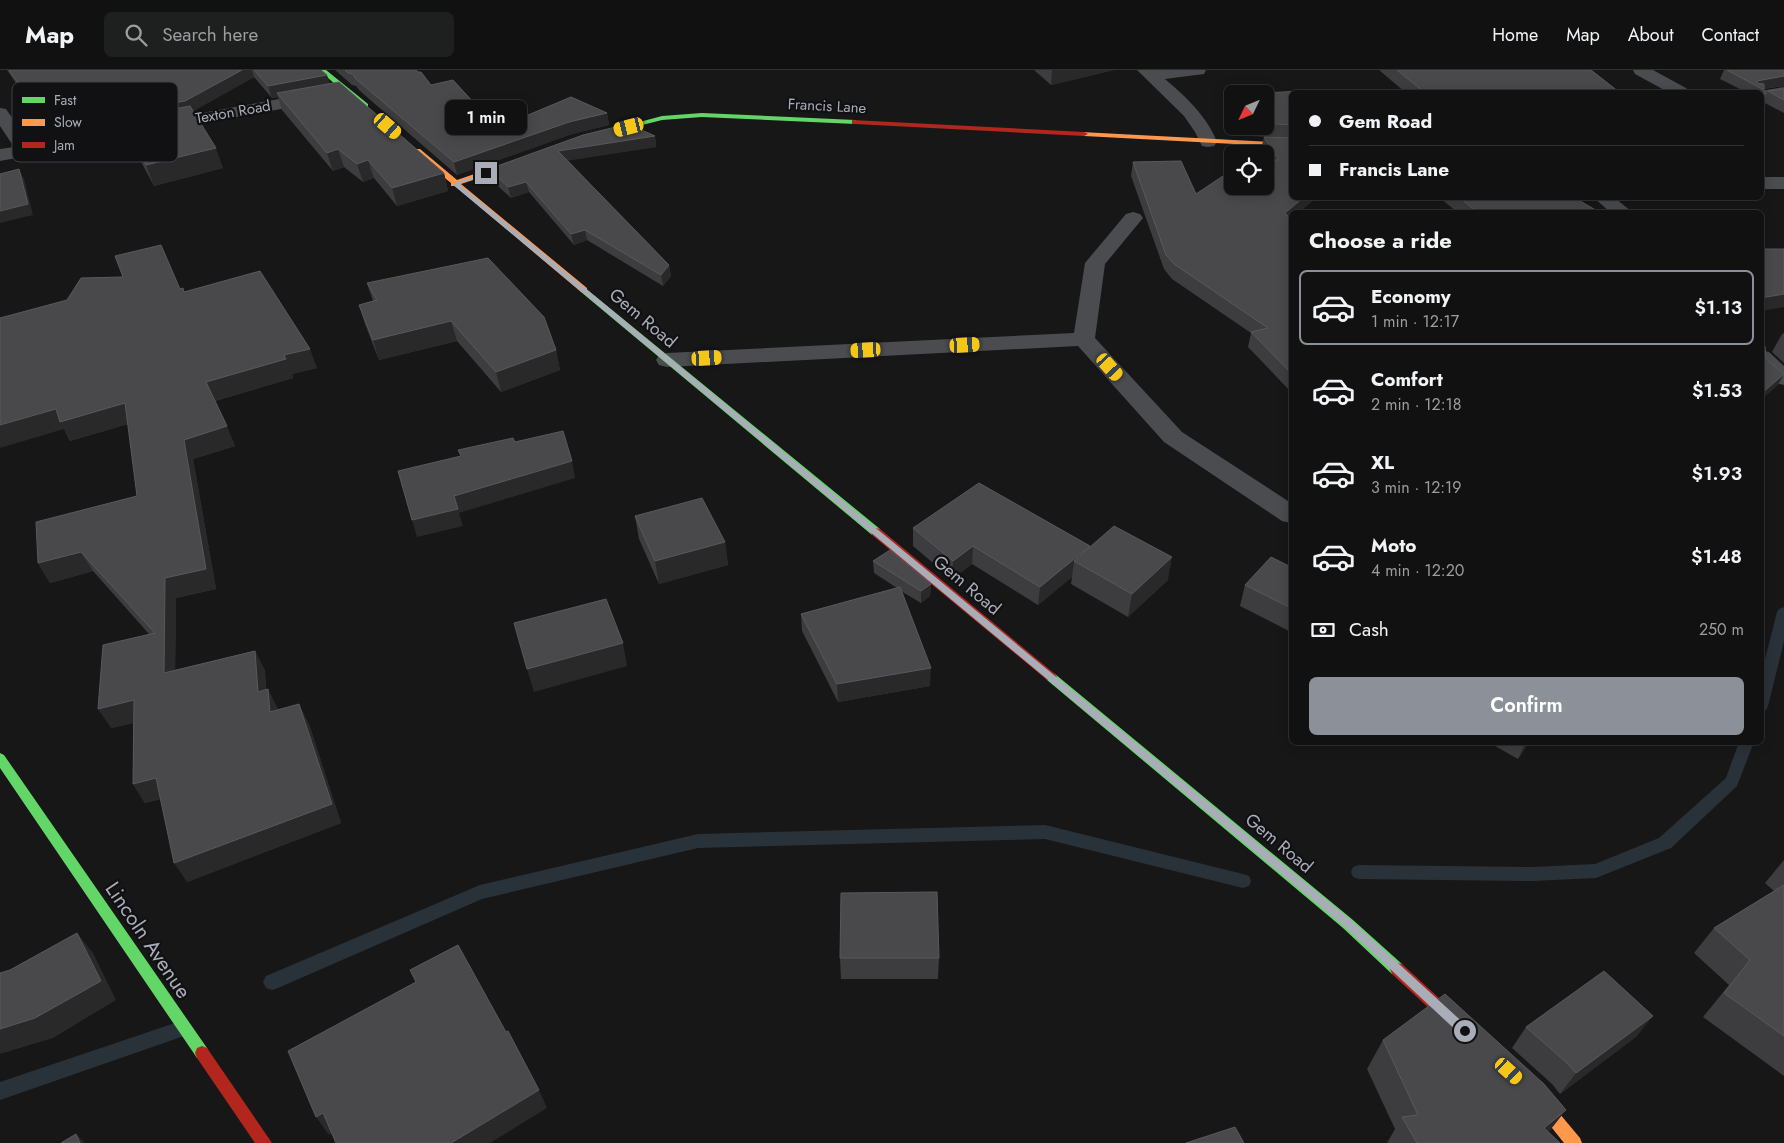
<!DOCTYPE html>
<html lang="en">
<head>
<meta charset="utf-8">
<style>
	:root { --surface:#111; --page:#1e1f1f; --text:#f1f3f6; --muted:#9c9d9f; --line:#303131; --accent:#8c9099 }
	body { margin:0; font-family:Jost,sans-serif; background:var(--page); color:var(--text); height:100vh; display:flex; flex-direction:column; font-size:19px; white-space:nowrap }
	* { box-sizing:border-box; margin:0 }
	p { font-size:16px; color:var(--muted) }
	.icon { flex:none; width:28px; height:28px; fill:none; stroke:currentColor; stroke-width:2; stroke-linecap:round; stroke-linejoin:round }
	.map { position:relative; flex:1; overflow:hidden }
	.details { position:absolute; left:1289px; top:140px; width:475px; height:535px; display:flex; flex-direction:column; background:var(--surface); border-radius:8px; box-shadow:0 2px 12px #0003,0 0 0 1px var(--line) }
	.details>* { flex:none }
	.banner { position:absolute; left:1289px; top:20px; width:475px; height:110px; border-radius:8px; box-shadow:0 2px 12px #0003,0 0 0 1px var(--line); display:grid; align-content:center; height:110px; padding:0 20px; background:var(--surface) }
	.needle { width:32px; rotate:227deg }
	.fabs { position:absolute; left:1224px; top:15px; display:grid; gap:10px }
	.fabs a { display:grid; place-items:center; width:50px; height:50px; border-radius:8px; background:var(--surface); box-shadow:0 2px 12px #0003,0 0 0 1px var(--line); font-size:25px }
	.end { position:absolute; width:22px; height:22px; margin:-11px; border:6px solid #a8adb8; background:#111; box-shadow:0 0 0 2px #111 }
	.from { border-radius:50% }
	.bubble { position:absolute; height:35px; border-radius:8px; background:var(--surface); box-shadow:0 2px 12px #0003,0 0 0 1px var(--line); font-size:16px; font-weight:600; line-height:35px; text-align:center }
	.car { position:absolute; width:15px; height:30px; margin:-15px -8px; border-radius:6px; box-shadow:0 0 4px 1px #0007; background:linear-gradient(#f5c518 24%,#345 0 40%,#f5c518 0 76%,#345 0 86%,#f5c518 0) }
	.banner b { display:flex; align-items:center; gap:18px; height:48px; font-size:19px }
	.banner b+b { border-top:1px solid var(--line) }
	.banner i { width:12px; height:12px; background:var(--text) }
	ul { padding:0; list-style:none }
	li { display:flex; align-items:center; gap:15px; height:75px; margin:0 10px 8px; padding:0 10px; border:2px solid transparent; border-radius:8px }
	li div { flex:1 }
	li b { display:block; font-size:19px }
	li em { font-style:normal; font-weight:600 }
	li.active { border-color:var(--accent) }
	li>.icon { width:45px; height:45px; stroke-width:1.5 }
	h2 { padding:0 20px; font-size:22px; line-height:60px }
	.pay { display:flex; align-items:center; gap:12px; height:55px; padding:0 20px; font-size:19px }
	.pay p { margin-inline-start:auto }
	.button { display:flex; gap:10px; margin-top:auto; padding:10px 20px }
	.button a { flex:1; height:58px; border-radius:8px; background:var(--accent); color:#fff; font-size:20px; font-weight:600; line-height:58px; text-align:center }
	header { display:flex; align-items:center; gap:30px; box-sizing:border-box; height:70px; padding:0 25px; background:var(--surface); border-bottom:1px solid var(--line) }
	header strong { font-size:24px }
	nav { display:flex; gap:28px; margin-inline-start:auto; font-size:18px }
	.search { width:350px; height:45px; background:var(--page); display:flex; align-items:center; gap:12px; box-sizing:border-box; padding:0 18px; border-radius:8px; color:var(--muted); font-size:19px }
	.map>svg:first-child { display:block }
</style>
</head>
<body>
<header>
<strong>Map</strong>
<div class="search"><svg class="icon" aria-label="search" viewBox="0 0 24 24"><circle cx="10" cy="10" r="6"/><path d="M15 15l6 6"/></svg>Search here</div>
<nav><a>Home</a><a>Map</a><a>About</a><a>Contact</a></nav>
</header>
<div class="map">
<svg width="1784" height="1073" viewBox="0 0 1784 1073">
	<rect width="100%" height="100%" fill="#171717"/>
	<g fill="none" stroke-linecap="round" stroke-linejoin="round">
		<path fill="#2a3239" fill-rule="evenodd" d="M1784,537V571L1768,636L1766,640L1761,642V605L1777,542L1779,539Z
			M1739,672H1754L1737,716L1671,778L1596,808L1533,811L1359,809L1353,807L1351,802L1353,797L1359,795L1533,797L1595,794L1659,768L1726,708Z
			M1045,755L1243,804L1249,806L1251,811L1249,816L1243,818L1045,769L698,778L482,829L278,918L272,920L266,918L263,912L266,906L480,815L698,764Z
			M178,952L184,954L187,960L184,966L0,1030V1012Z"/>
		<path fill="#4b4c50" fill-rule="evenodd" d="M1137,0H1206L1204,4L1165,9C1186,27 1207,46 1217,72L1214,76L1208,77L1202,76L1195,62L1184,46Z
			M1633,0H1653L1686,18L1689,22H1668L1635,4Z
			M1784,17V27L1761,30V22H1754Z
			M318,22L324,23L327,27L324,31L0,91V79L14,77L0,56V38L6,39L30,74Z
			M1761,107H1784V119H1761Z
			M1594,128H1615L1632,142H1610Z
			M1133,142L1140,144L1143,148L1105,194L1095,268L1182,362L1291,433V453L1282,451L1164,372L1078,276L667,297L659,295L656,290L659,285L667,283L1074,263L1085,193L1126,144Z
			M1761,280L1769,282L1784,296V315L1776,313L1761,299Z"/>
		<path fill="#63d668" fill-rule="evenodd" d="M319,0H326L368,34V38H362Z
			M702,43L855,50L859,52L855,54L702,47L662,50L595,67L591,65L662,46Z
			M584,217L880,459L881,462L880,465H872L581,222L580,220Z
			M1051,603L1055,604L1353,850L1402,894L1404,899L1402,904L1397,905L1392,904L1343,858L1047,610L1045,607L1047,604Z
			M0,683L4,685L207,978L209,983L207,988L202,990L197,988L0,698Z"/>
		<path fill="#ff974d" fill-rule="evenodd" d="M1081,62L1291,73V77L1084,66L1080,64Z
			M414,79H420L457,110L521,88H527V92L461,114L587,218V222H581L455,116H451V113L414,83Z
			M1534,1017L1539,1019L1580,1068L1582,1073H1564L1529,1029L1526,1024L1529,1019Z"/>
		<path fill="#b3261e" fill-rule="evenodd" d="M852,50L1084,62L1088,64L1084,66L855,54H852Z
			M876,458L880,459L1055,604L1057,607L1055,610H1047L872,465L871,462Z
			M1397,893L1402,894L1466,953L1468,958L1466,963L1461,965L1456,963L1392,904L1390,899L1392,894Z
			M202,976L207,978L272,1073H255L197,988L195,983L197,978Z"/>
	</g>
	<path fill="#3d3d3f" d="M7,0H321L330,14L444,103L448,121L397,136L374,108L363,112L344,97L333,101L282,40L278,27L272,28L254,7L193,41L223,98L154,116L129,69L123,55H122L115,43L48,61Z
		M335,0H416L431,15L497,58L607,43L609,55L572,64L457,105L360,21L356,16L352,15Z
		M1034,0H1114L1051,15Z
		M1379,0H1591L1619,22H1405Z
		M1724,0H1784V16L1764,19L1761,25V22H1746L1720,9Z
		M1784,19V43L1763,32L1768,21Z
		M1291,22V322L1248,277L1251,263L1172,209L1164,199L1131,106L1133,92L1196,124L1268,90L1265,86V84H1264L1261,80L1264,67L1291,68L1252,66L1246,56H1265V24Z
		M655,66L656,77L567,90L669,195L671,206L663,216L587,170L574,175L529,122L511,128L491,110L489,99Z
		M1440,128H1575L1599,142H1457Z
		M367,213L556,280L560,300L501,322L457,271L379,290L365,254L359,235L373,231Z
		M180,219L317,298L292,304L293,308L215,331L235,376L193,389L216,519L176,528L175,600L255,581L265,601L266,619L278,640L309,654L341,753L187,812L161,729L145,733L133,714V653L111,658L149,564L93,501L50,513L38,493L137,426L128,354L70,371L64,359L67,230Z
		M1784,263V293L1772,282L1782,264Z
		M635,446L725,472L728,495L659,514L639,469Z
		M913,458L1090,477L1168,510L1128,547L1071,514L1072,507L1038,535L972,494L952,509L913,476Z
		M873,491L931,514L930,526L921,533L901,521L930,616L838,632L802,561L801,544L897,518L874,503Z
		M1291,497V562L1240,536L1245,515Z
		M1488,672H1529L1518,689Z
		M1784,790V1006L1703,947L1729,915L1694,883L1714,858L1774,821L1765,813Z
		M840,888H939L938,909H841Z
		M1526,957L1637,966L1560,1024L1552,1014L1512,978Z
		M1383,970L1549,1062L1560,1073H1387L1395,1059L1367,999Z"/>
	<path fill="#29292a" d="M242,0H252L254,7L190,43L121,49L123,55H122L116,43Z
		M1052,0H1114L1051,15Z
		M327,5L331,17L277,23L278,27L272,28L268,16Z
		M1784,6V16L1763,19L1755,15L1757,11Z
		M110,31L115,43L48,61L43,48Z
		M607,43L609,55L572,64L457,105L454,92L569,52Z
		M655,66L656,77L560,92L558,81Z
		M216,78L223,98L154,116L146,95Z
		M338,79L344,97L333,101L327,83Z
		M368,90L374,108L363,112L357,94Z
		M19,99L24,109L33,145L0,153V141Z
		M444,103L448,121L397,136L392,118Z
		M526,112L529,122L511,128L508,117Z
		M1303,128H1317L1299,142H1291V149L1285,143Z
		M585,160L587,170L574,175L571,164Z
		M669,195L671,206L663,216L661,205Z
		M1784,224V237L1761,241V228Z
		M451,251L457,271L379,290L373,270Z
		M310,279L317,298L292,304L293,308L214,331L206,312L284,285Z
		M556,280L560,300L501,322L496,302Z
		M1784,304L1778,315L1761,330V324Z
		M125,333L135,352L70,371L64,359L0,378V355L56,339Z
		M227,356L235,376L193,389L216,519L176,528L175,623L164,603L165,508L184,370Z
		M572,391L575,408L459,443L463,456L417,467L412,450L454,426Z
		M725,472L728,495L659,514L655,491Z
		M973,476L972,494L952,509L953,491Z
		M1090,476L1088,494L1074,491L1072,507L1038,535L1040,517Z
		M81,482L93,501L50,513L38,493Z
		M1172,487L1168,510L1128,547L1132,524Z
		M931,514L930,526L921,533V521Z
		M623,573L627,596L534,622L527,599Z
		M255,581L265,601L267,641L258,622Z
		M931,598L930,616L838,632L837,614Z
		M268,619L278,639L280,662L270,642Z
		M134,630L145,650L111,658L98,639Z
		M299,634L309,654L341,753L187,812L174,793Z
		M1526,672H1529L1518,689Z
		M156,708L168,727L145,733L133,714Z
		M77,863L93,883L116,930L53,968L0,984V959Z
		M1653,946L1637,966L1560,1024L1576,1003Z
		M539,1020L547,1038L490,1073H451Z
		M1566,1040L1544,1068V1058Z
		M323,1043L335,1061L329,1065L316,1047Z
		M76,1064L85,1073H80Z"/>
	<path fill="#49494c" stroke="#58595d" d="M9,0H242L185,31L116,43L110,31L43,48Z
		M254,0H321L327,5L268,16Z
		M345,0H416L418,2H421L431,15L453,10L497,58L571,27L607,43L569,52L454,92L356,9L353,4L348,3Z
		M1397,0H1591L1619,22H1424Z
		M1727,0H1784V6L1757,11V13L1764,14V20Z
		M339,12L444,103L392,118L368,90L357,94L338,79L327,83L277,23Z
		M1784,19V30L1768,21Z
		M1323,20L1366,22H1291V55L1265,53V24H1243Z
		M190,36L216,78L146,95L121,49Z
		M628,54L655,66L558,81L669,195L661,205L585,160L571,164L526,112L508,117L489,99L583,65Z
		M1264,67L1291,68V128H1303L1285,143L1291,149V303L1251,262L1268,258L1174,194L1166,185L1133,92L1181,91L1196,124L1232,100V116H1265V90H1279Z
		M19,99L28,134L0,141V104Z
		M1460,128H1575L1599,142H1477Z
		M161,175L180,219L183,218L184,222L260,201L310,279L284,285L286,289L206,312L227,356L184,370L206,499L165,508L164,603L255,581L258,622L268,619L270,642L299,634L332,734L174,793L156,708L133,714L134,630L98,639L103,575L155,563L81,482L38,493L36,452L137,426L125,333L60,352L56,339L0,355V248L67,230L81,208L123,207L115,186Z
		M1761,179H1784V224L1761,228Z
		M488,188L544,247L556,280L496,302L451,251L373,270L359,235L377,230L367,213Z
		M1765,276L1766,289L1784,304L1761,324V278Z
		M563,361L572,391L454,426L458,439L412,450L398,401L461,386L458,380L513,368L515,372Z
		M979,413L1090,476L1040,517L973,476L953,491L913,458Z
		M702,428L725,472L655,491L635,446Z
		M1114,456L1172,487L1132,524L1074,491Z
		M890,480L931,514L921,521L873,491Z
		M1271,487L1291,497V538L1245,515Z
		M900,517L931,598L837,614L801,544Z
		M606,529L623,573L527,599L514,553Z
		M1784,815V966L1724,923L1750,890L1714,858Z
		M937,822L939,888H840L841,823Z
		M77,863L101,911L35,948L0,959V903L10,900Z
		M458,875L506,962L508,961L539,1020L451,1073H336L323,1043L316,1047L288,981L416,912L410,900Z
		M1604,901L1653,946L1576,1003L1567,993L1526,957Z
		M1445,924L1544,1014L1566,1040L1544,1058L1560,1073H1417L1402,1047L1418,1045L1383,970Z
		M1235,1057L1244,1073H1186Z
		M76,1064L80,1073H61Z"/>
	<path fill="#a8adb8" d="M485,102L489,103L459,114L1352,851L1469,958L1470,961L1469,965H1461L1345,857L452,114Z"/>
	<g text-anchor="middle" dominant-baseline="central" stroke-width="4.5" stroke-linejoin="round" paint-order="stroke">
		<g font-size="15" fill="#a8adb8" stroke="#111113">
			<text transform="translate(827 36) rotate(3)">Francis Lane</text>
			<text transform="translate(233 42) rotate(-10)">Texton Road</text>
		</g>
		<g font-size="18" fill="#a8adb8" stroke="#111113">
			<text transform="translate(643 248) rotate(40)">Gem Road</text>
			<text transform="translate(967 515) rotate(40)">Gem Road</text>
			<text transform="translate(1279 773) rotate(40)">Gem Road</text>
		</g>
		<g font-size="21" fill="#a8adb8" stroke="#111113">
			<text transform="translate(148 870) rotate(56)">Lincoln Avenue</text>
		</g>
	</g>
	<rect x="12" y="12" width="166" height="80" rx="8" fill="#111113" stroke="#3e4045" stroke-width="1"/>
	<rect x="22" y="27" width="23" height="6" fill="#63d668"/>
	<rect x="22" y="49" width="23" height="7" fill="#ff974d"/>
	<rect x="22" y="72" width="23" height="6" fill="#b3261e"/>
	<g font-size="14" fill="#a8adb8">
		<text x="54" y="35">Fast</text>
		<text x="54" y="57">Slow</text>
		<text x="54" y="80">Jam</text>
	</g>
</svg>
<div class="fabs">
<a><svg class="needle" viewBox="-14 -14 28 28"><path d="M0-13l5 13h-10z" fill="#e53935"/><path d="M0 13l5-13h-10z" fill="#9c9d9f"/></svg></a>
<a><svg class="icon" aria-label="locate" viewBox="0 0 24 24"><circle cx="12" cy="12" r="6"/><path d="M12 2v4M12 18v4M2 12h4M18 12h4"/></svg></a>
</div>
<i class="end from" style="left:1465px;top:961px"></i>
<i class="end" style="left:486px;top:103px"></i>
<div class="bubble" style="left:445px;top:30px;width:82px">1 min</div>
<i class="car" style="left:388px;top:56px;rotate:131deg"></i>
<i class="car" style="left:629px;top:57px;rotate:256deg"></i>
<i class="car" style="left:965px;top:275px;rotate:87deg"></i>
<i class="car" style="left:866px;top:280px;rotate:267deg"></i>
<i class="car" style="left:707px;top:288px;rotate:87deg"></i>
<i class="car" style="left:1110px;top:297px;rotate:138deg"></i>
<i class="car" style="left:1509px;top:1001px;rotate:132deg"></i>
<div class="banner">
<b><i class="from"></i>Gem Road</b>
<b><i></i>Francis Lane</b>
</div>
<section class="details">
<h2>Choose a ride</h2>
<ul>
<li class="active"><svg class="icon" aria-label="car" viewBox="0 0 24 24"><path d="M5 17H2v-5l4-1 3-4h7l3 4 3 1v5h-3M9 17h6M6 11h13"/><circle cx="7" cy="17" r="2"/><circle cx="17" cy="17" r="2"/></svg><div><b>Economy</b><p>1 min · 12:17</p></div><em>$1.13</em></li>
<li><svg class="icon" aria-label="car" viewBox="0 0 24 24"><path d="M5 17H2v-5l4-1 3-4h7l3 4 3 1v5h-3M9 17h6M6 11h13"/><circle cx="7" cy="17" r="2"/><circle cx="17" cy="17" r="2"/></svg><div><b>Comfort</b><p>2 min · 12:18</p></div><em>$1.53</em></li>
<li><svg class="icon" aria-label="car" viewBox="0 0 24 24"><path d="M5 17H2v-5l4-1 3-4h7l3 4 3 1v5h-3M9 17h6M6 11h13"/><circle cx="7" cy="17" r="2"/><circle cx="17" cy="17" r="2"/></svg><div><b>XL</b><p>3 min · 12:19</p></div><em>$1.93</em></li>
<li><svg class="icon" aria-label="car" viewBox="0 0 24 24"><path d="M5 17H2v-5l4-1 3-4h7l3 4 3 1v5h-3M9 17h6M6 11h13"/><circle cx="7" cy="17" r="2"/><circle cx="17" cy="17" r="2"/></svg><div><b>Moto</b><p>4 min · 12:20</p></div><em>$1.48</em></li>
</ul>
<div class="pay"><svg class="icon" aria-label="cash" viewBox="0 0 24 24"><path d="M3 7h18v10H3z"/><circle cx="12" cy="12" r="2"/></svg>Cash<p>250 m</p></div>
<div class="button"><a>Confirm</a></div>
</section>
</div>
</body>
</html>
